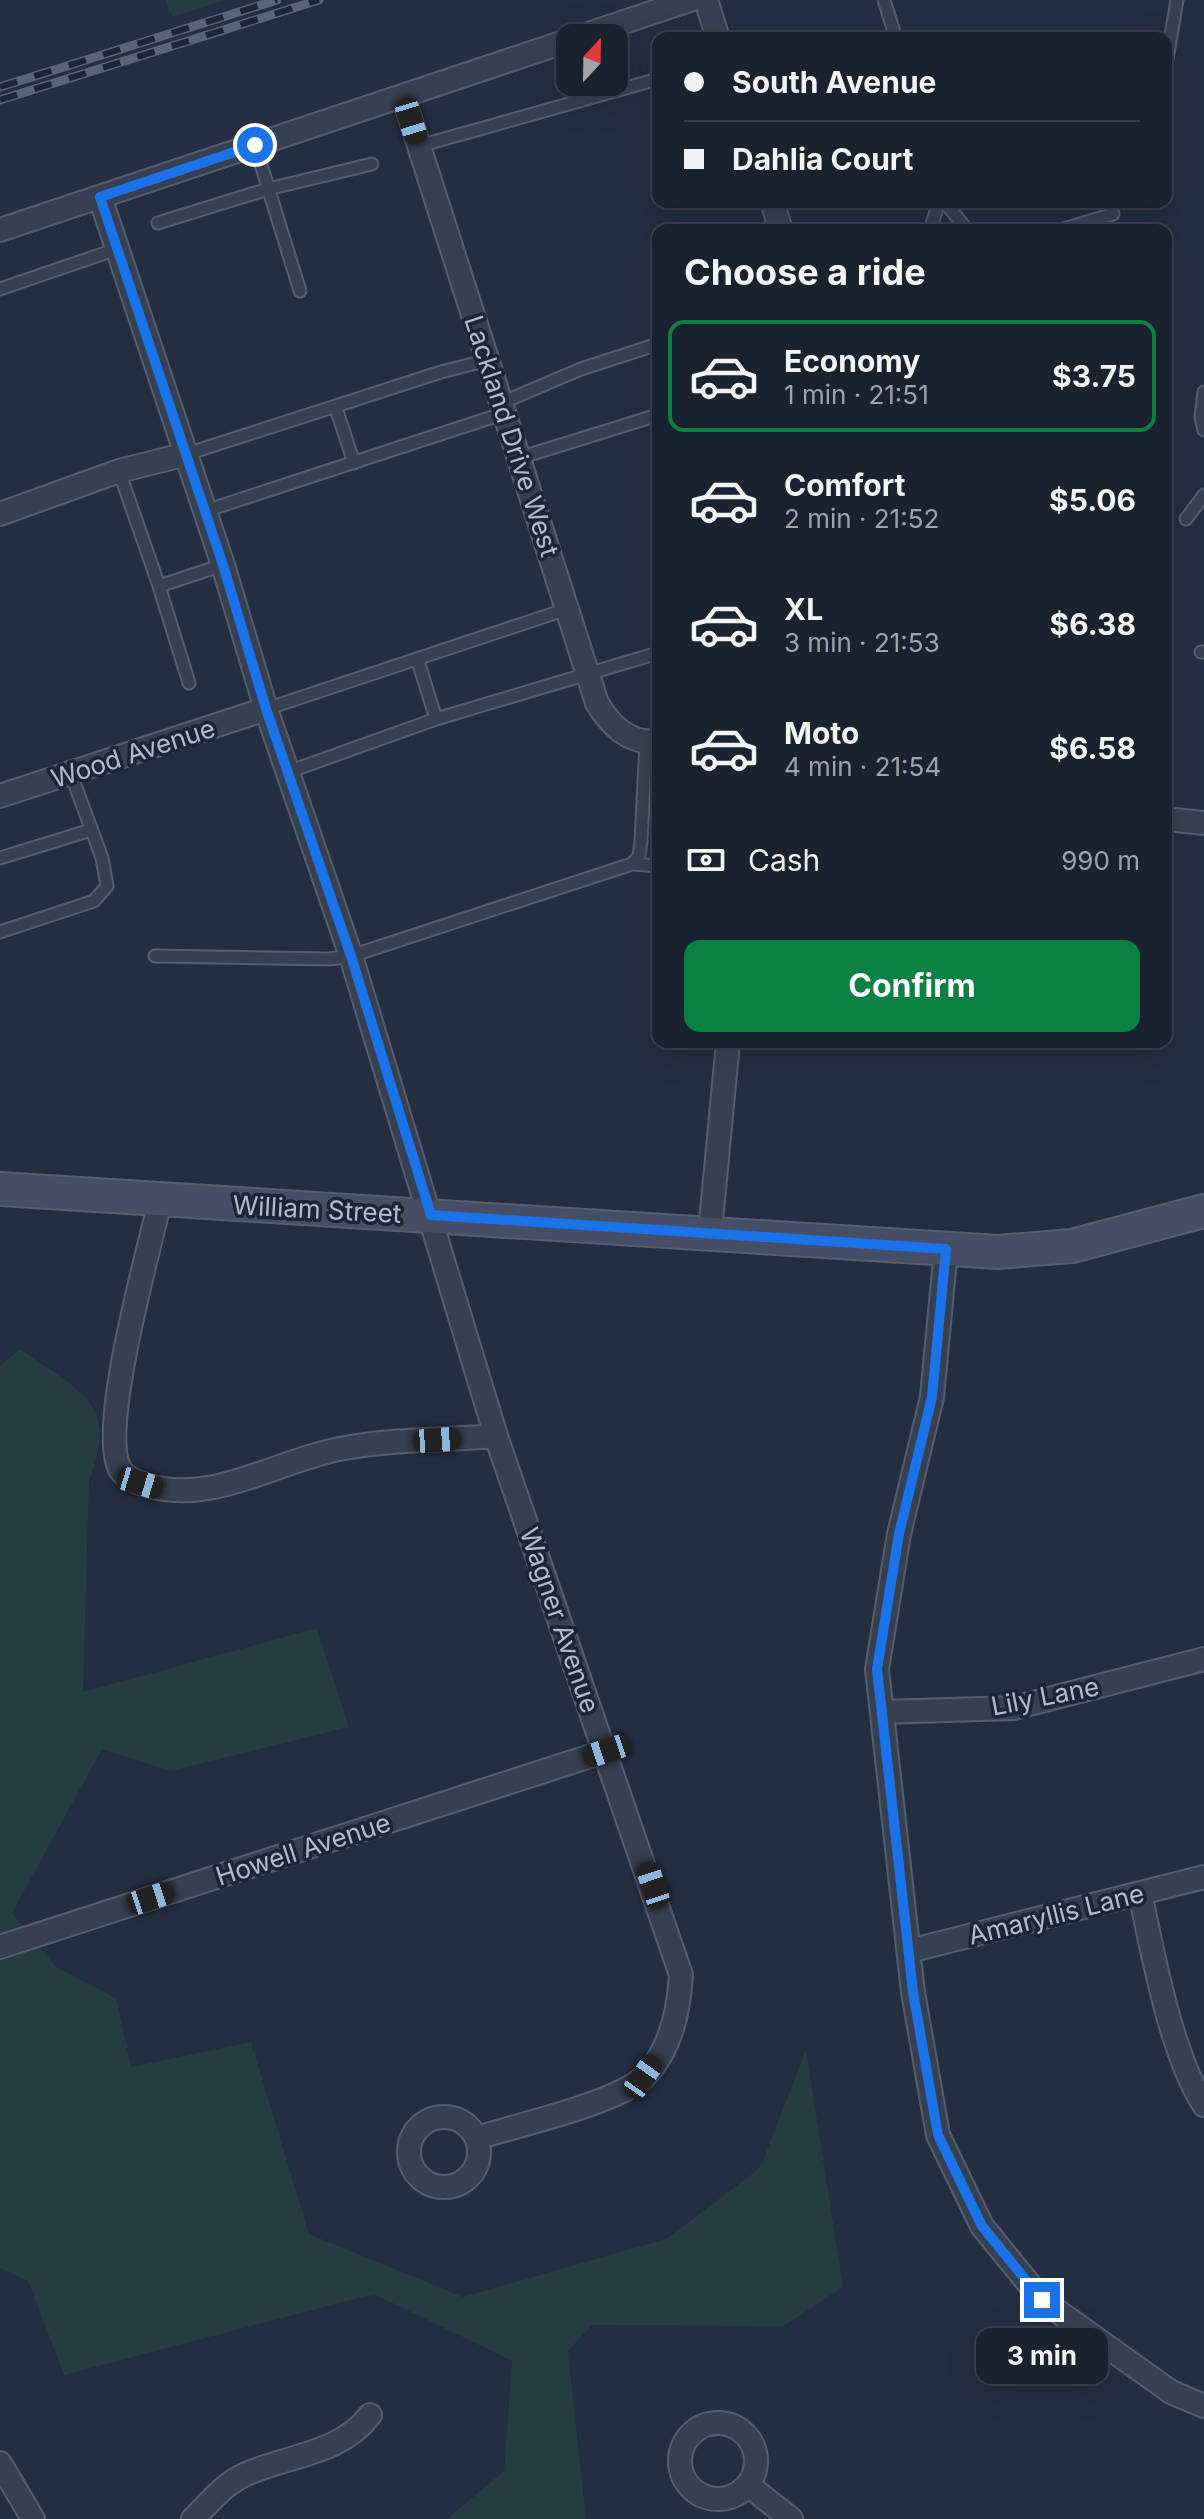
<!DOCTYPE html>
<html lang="en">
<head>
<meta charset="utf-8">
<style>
	:root { --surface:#1a2230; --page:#272f3c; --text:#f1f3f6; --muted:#9fa4ab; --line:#383f4c; --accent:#0b8043 }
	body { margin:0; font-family:Inter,sans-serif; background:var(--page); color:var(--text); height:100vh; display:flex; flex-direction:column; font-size:30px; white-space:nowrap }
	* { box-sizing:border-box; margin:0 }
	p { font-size:26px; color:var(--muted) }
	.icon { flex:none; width:44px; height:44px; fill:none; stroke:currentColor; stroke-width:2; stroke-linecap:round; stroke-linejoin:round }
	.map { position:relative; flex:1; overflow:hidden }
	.details { position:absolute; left:652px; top:224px; width:520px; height:824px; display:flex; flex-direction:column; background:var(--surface); border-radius:16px; box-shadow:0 8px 32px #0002,0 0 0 2px var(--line) }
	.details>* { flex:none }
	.hud { position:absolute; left:652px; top:32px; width:520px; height:176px; border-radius:16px; box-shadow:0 8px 32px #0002,0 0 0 2px var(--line); display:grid; align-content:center; height:176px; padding:0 32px; background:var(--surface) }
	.needle { width:52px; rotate:22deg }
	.fabs { position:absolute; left:556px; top:24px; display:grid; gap:16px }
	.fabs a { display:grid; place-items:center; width:72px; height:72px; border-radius:16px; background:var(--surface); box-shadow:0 8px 32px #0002,0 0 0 2px var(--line); font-size:40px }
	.end { position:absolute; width:36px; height:36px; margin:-18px; border:10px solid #1a73e8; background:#fff; box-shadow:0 0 0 4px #fff }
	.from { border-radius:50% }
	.bubble { position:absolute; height:56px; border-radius:16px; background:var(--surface); box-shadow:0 8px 32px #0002,0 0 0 2px var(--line); font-size:26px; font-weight:700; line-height:56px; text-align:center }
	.car { position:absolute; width:24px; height:48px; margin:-24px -12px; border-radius:10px; box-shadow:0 0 6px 2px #0007; background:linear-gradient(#222 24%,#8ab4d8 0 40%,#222 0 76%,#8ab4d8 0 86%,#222 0) }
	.hud b { display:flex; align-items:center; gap:28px; height:76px; font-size:30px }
	.hud b+b { border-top:2px solid var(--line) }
	.hud i { width:20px; height:20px; background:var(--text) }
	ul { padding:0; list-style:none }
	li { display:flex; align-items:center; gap:24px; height:112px; margin:0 16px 12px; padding:0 16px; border:4px solid transparent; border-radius:16px }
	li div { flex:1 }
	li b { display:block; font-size:30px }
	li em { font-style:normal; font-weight:700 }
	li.selected { border-color:var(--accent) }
	li>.icon { width:72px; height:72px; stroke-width:1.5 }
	h2 { padding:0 32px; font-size:36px; line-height:96px }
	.pay { display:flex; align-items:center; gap:20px; height:88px; padding:0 32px; font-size:30px }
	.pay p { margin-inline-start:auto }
	.cta { display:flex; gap:16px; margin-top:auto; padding:16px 32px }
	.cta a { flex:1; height:92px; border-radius:16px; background:var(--accent); color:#fff; font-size:32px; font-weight:700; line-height:92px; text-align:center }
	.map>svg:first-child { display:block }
</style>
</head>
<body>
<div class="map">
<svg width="1204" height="2519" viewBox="0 0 1204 2519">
	<rect width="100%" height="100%" fill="#232e40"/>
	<path fill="#253c41" d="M165,0H225L172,17Z
		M20,1349C79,1392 120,1400 89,1481L83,1692L317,1628L349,1727L171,1771L102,1749L12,1913L56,1967L116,1998L131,2067L251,2042L309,2234L463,2297L666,2239L760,2168L806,2050L843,2287L784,2326L592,2325L568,2351L586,2519H447L504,2471L512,2361L374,2294L64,2375L28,2281L0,2268V1366Z"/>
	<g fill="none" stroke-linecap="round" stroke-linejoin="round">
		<defs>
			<path id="lane" d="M884,0L896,38
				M1166,65L1177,0
				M255,145L300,291
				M419,146L658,79
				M945,202L967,230
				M158,223L268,189L372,164
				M930,230L939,202
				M1061,230L1113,214
				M0,289L117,249
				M1204,392L1201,417L1204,430
				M501,403L581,369L658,344
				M336,408L354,463
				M187,454L441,372L488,360
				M519,458L658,415
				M119,471L159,586
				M205,511L505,413
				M1186,519L1204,495
				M1201,652H1204
				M418,661L436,719
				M189,683L159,586L223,565
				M266,709L567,609
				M288,772L436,719L658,653
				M0,858L91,830
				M632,864L658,866
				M0,932L94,901L107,886L102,858L71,774
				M155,956L329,959L351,956L632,864L639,856L641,841L646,741"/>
			<path id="street" d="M706,0L718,38
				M576,38L690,0
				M403,96L597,703C610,725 630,745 658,741
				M100,197L223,565L266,709L351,956L496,1436L681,1975C679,2010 671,2050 644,2077C615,2104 517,2125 477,2138
				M772,202L781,230
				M0,230L570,40
				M0,514L119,471L187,454
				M0,796L266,709
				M1166,819L1204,823
				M160,1201C149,1250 98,1430 120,1469C125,1478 137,1482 146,1485C213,1506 279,1459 345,1448C394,1439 446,1440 496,1436
				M710,1232L728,1042
				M946,1249L932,1397L899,1534L877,1669L913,1992L938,2135L982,2226L1042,2300L1171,2392L1204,2406
				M882,1712L1014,1708L1204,1659
				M1140,1893C1153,1954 1171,2054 1204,2105
				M0,1947L606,1751
				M909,1951L1204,1877
				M409 2152a35 35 0 1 1 70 0a35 35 0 1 1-70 0Z
				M680 2461a38 38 0 1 1 76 0a38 38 0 1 1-76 0Z
				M0,2463L33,2519
				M748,2485L791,2519
				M193,2519C209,2503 223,2485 244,2475C287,2455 340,2455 370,2415"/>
			<path id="secondary" d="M0,1189L998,1252L1072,1246L1204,1211"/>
		</defs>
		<use href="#lane" stroke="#555e6d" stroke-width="15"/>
		<use href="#street" stroke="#555e6d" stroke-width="26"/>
		<use href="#secondary" stroke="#555e6d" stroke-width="36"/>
		<use href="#lane" stroke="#374050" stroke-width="11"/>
		<use href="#street" stroke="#374050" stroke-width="22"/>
		<use href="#secondary" stroke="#454e63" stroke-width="32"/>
		<defs>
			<path id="rail" d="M0,87L277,0
				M0,100L319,0"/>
		</defs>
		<use href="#rail" stroke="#596477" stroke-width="9"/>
		<use href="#rail" stroke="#1c2535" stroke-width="6" stroke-dasharray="18" stroke-linecap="butt"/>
	</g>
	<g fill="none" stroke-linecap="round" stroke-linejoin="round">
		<path stroke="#1a73e8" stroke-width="10" d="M255,145L100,197L223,565L266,709L351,956L431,1215L946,1249L932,1397L899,1534L877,1669L913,1992L938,2135L982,2226L1042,2300"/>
	</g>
	<g text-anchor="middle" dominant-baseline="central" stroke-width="7" stroke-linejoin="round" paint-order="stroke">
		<g font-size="26" fill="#b3bbca" stroke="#1c2535">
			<text transform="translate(512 436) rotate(72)">Lackland Drive West</text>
			<text transform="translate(133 753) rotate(-18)">Wood Avenue</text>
			<text transform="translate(317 1209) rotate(3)">William Street</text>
			<text transform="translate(560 1620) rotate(71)">Wagner Avenue</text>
			<text transform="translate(1045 1696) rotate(-11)">Lily Lane</text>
			<text transform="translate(303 1849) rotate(-18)">Howell Avenue</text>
			<text transform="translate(1056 1914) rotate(-14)">Amaryllis Lane</text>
		</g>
	</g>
</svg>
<div class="fabs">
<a><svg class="needle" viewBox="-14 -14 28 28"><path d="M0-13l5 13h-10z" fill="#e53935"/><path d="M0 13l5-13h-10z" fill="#9fa4ab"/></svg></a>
</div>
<i class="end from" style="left:255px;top:145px"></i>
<i class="end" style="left:1042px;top:2300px"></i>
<div class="bubble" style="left:976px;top:2328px;width:132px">3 min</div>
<i class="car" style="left:411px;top:121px;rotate:163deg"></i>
<i class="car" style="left:437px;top:1440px;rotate:86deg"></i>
<i class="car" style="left:140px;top:1483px;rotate:107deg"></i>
<i class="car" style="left:606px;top:1751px;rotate:252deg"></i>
<i class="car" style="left:653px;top:1885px;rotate:341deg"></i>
<i class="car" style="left:151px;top:1898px;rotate:72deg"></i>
<i class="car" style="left:643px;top:2077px;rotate:35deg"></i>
<div class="hud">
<b><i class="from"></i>South Avenue</b>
<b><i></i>Dahlia Court</b>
</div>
<section class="details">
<h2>Choose a ride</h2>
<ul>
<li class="selected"><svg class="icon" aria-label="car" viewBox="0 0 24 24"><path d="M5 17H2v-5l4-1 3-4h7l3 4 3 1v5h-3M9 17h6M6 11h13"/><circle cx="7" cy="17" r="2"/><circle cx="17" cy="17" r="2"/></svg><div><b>Economy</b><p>1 min · 21:51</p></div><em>$3.75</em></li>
<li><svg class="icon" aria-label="car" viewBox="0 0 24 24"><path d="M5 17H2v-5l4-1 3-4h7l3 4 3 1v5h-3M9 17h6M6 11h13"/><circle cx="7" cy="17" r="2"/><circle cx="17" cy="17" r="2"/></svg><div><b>Comfort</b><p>2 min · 21:52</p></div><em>$5.06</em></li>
<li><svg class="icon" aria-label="car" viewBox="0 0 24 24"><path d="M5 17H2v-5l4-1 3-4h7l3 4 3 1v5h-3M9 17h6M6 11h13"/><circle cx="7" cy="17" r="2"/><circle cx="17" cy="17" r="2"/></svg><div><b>XL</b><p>3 min · 21:53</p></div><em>$6.38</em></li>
<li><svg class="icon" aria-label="car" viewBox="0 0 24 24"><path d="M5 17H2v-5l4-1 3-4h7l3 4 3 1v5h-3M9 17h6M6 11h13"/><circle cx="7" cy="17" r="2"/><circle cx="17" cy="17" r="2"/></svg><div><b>Moto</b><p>4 min · 21:54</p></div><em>$6.58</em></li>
</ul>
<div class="pay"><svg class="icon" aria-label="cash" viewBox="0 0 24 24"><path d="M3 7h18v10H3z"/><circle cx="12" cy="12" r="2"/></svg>Cash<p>990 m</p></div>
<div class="cta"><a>Confirm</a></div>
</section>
</div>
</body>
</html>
